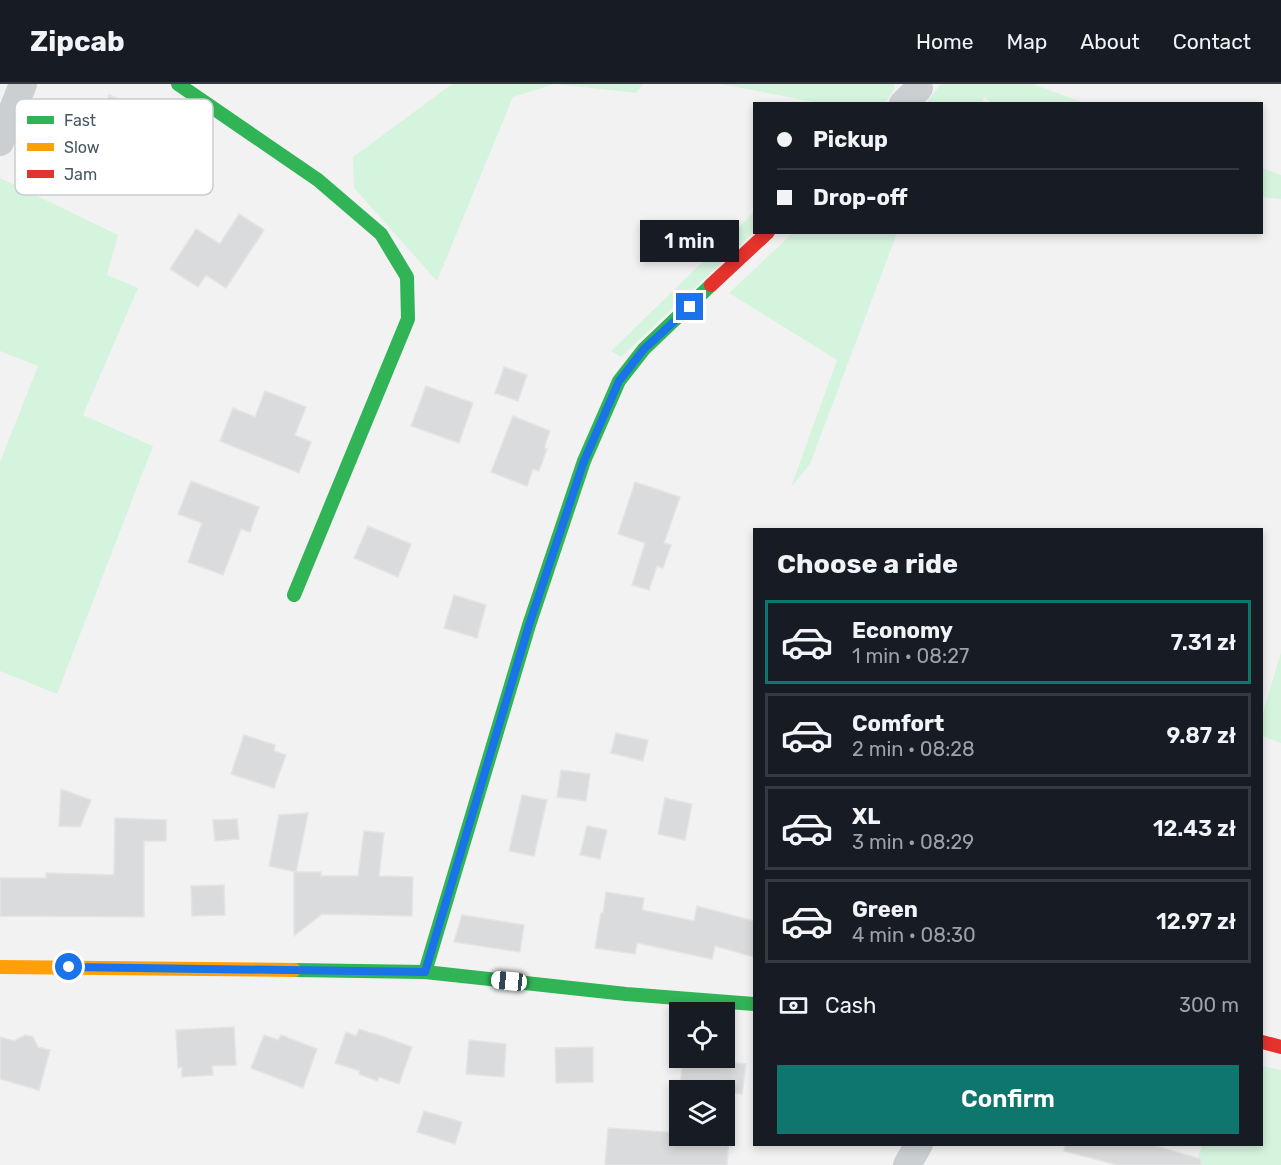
<!DOCTYPE html>
<html lang="en">
<head>
<meta charset="utf-8">
<style>
	:root { --surface:#171b24; --page:#20242c; --text:#f1f3f6; --muted:#9ea1a6; --line:#363941; --accent:#0f766e }
	body { margin:0; font-family:Rubik,sans-serif; background:var(--page); color:var(--text); height:100vh; display:flex; flex-direction:column; font-size:22px; white-space:nowrap }
	* { box-sizing:border-box; margin:0 }
	p { font-size:20px; color:var(--muted) }
	.icon { flex:none; width:33px; height:33px; fill:none; stroke:currentColor; stroke-width:2; stroke-linecap:round; stroke-linejoin:round }
	.map { position:relative; flex:1; overflow:hidden }
	.sheet { position:absolute; left:753px; top:444px; width:510px; height:618px; display:flex; flex-direction:column; background:var(--surface); border-radius:0px; box-shadow:0 3px 9px #0003 }
	.sheet>* { flex:none }
	.top-card { position:absolute; left:753px; top:18px; width:510px; height:132px; border-radius:0px; box-shadow:0 3px 9px #0003; display:grid; align-content:center; height:132px; padding:0 24px; background:var(--surface) }
	.buttons { position:absolute; left:669px; top:918px; display:grid; gap:12px }
	.buttons a { display:grid; place-items:center; width:66px; height:66px; border-radius:0px; background:var(--surface); box-shadow:0 3px 9px #0003; font-size:30px }
	.end { position:absolute; width:27px; height:27px; margin:-14px; border:8px solid #1a73e8; background:#fff; box-shadow:0 0 0 3px #fff }
	.from { border-radius:50% }
	.bubble { position:absolute; height:42px; border-radius:0px; background:var(--surface); box-shadow:0 3px 9px #0003; font-size:20px; font-weight:600; line-height:42px; text-align:center }
	.car { position:absolute; width:18px; height:36px; margin:-18px -9px; border-radius:8px; box-shadow:0 0 4px 2px #0007; background:linear-gradient(#fff 24%,#345 0 40%,#fff 0 76%,#345 0 86%,#fff 0) }
	.top-card b { display:flex; align-items:center; gap:21px; height:57px; font-size:22px }
	.top-card b+b { border-top:2px solid var(--line) }
	.top-card i { width:15px; height:15px; background:var(--text) }
	ul { padding:0; list-style:none }
	li { display:flex; align-items:center; gap:18px; height:84px; margin:0 12px 9px; padding:0 12px; border:3px solid var(--line); border-radius:0px }
	li div { flex:1 }
	li b { display:block; font-size:22px }
	li em { font-style:normal; font-weight:600 }
	li.current { border-color:var(--accent) }
	li>.icon { width:54px; height:54px; stroke-width:1.5 }
	h2 { padding:0 24px; font-size:27px; line-height:72px }
	.pay { display:flex; align-items:center; gap:15px; height:66px; padding:0 24px; font-size:22px }
	.pay p { margin-inline-start:auto }
	.primary-button { display:flex; gap:12px; margin-top:auto; padding:12px 24px }
	.primary-button a { flex:1; height:69px; border-radius:0px; background:var(--accent); color:#fff; font-size:24px; font-weight:600; line-height:69px; text-align:center }
	header { display:flex; align-items:center; gap:36px; box-sizing:border-box; height:84px; padding:0 30px; background:var(--surface); border-bottom:2px solid var(--line) }
	header strong { font-size:28px }
	nav { display:flex; gap:33px; margin-inline-start:auto; font-size:21px }
	.map>svg:first-child { display:block }
</style>
</head>
<body>
<header>
<strong>Zipcab</strong>
<nav><a>Home</a><a>Map</a><a>About</a><a>Contact</a></nav>
</header>
<div class="map">
<svg width="1281" height="1081" viewBox="0 0 1281 1081">
	<rect width="100%" height="100%" fill="#f3f2f2"/>
	<path fill="#d5f4de" d="M452,0H643L636,9L555,0L513,13L437,197L354,104L353,73Z
		M720,0H894L895,4L885,19H820Z
		M941,0H1032L1085,19H992L984,13L982,19H926Z
		M1262,84L1281,91V115L1262,113Z
		M0,94L118,151L107,191L138,204L83,331L153,362L57,610L0,587V378L38,282L0,267Z
		M754,128V148L621,273L611,267Z
		M794,148L897,149L810,380L791,403L837,276L729,209Z
		M1281,568V659L1262,652V632Z
		M1262,982L1281,986V1081H1196L1202,1061L1262,1060Z"/>
	<path fill="#dadbdc" stroke="#e4e4e5" stroke-width="1.5" d="M109,11L140,24L116,80L64,57L79,23L100,33Z
		M239,130L264,146L226,204L206,191L198,203L170,185L196,145L220,160Z
		M504,283L527,291L518,317L495,309Z
		M426,302L473,319L459,359L411,342Z
		M265,307L306,323L295,351L311,358L299,389L220,357L233,324L255,333Z
		M513,332L550,347L544,364L547,365L539,387L533,385L527,402L491,388Z
		M191,397L259,423L250,448L241,445L223,491L188,478L202,439L178,430Z
		M635,398L680,413L664,459L671,461L663,484L657,482L649,506L632,501L645,459L618,450Z
		M368,442L411,460L398,493L354,474Z
		M454,511L486,521L477,554L444,544Z
		M616,649L648,656L643,677L611,669Z
		M244,651L275,661L274,667L286,671L274,704L231,690Z
		M561,686L590,690L586,717L557,713Z
		M61,705L91,716L80,743L59,742Z
		M522,711L547,716L534,772L509,767Z
		M665,714L692,720L685,756L658,750Z
		M308,729L296,788L269,782L279,731Z
		M115,734L166,736V757H144V833L0,832V794H46V789L114,791Z
		M237,735L239,755L215,757L213,736Z
		M587,742L607,746L600,775L580,771Z
		M364,747L384,749L379,792L413,793L412,832L322,830L294,852V788H321V792H358Z
		M224,801L225,831L192,832L191,802Z
		M606,808L644,814L642,826L694,837L697,822L754,837V873L715,862L712,875L637,859L635,870L595,864L601,829H603Z
		M462,831L524,841L520,868L454,858Z
		M234,943L236,981L212,982L213,991L182,993V983L178,984L176,946Z
		M359,945L373,950V949L412,963L399,1000L379,993L377,997L359,990L360,987L335,979L346,948L356,952Z
		M25,951L33,953L38,963L50,966L39,1006L0,995V953L14,957Z
		M264,951L278,956L281,951L317,965L303,1004L251,984Z
		M469,956L506,960L504,993L466,990Z
		M593,963V998L556,999L555,964Z
		M683,974L746,980L742,1010L724,1008V1006H707L680,1003Z
		M424,1027L462,1038L455,1060L417,1048Z
		M608,1044L680,1049V1052H708L729,1053L727,1081H605Z
		M1065,1060H1149L1201,1075V1081H1117L1064,1067Z"/>
	<g fill="none" stroke-linecap="round" stroke-linejoin="round">
		<path stroke="#cbcfd2" stroke-width="28" d="M903,20L919,4L917,0
			M0,58L23,0
			M907,1081L919,1060"/>
		<path stroke="#30b455" stroke-width="14" d="M178,0L318,96L381,150L407,193L408,235L294,511
			M294,886L425,888L626,910L754,920
			M425,888L529,541L584,377L619,297L644,265L711,201"/>
		<path stroke="#ff9f0a" stroke-width="14" d="M0,883L294,886"/>
		<path stroke="#e5322d" stroke-width="14" d="M711,201L768,148
			M1262,958L1281,963"/>
	</g>
	<g fill="none" stroke-linecap="round" stroke-linejoin="round">
		<path stroke="#1a73e8" stroke-width="8" d="M69,883L425,888L529,541L584,377L619,297L644,265L690,223"/>
	</g>
	<rect x="15" y="15" width="198" height="96" rx="9" fill="#fff" stroke="#c8cdd0" stroke-width="1.5"/>
	<rect x="27" y="32" width="27" height="8" fill="#30b455"/>
	<rect x="27" y="59" width="27" height="8" fill="#ff9f0a"/>
	<rect x="27" y="86" width="27" height="8" fill="#e5322d"/>
	<g font-size="16" fill="#475761">
		<text x="64" y="42">Fast</text>
		<text x="64" y="69">Slow</text>
		<text x="64" y="96">Jam</text>
	</g>
</svg>
<div class="buttons">
<a><svg class="icon" aria-label="locate" viewBox="0 0 24 24"><circle cx="12" cy="12" r="6"/><path d="M12 2v4M12 18v4M2 12h4M18 12h4"/></svg></a>
<a><svg class="icon" aria-label="layers" viewBox="0 0 24 24"><path d="M12 4l9 5-9 5-9-5zM3 14l9 5 9-5"/></svg></a>
</div>
<i class="end from" style="left:69px;top:883px"></i>
<i class="end" style="left:690px;top:223px"></i>
<div class="bubble" style="left:640px;top:136px;width:99px">1 min</div>
<i class="car" style="left:509px;top:897px;rotate:276deg"></i>
<div class="top-card">
<b><i class="from"></i>Pickup</b>
<b><i></i>Drop-off</b>
</div>
<section class="sheet">
<h2>Choose a ride</h2>
<ul>
<li class="current"><svg class="icon" aria-label="car" viewBox="0 0 24 24"><path d="M5 17H2v-5l4-1 3-4h7l3 4 3 1v5h-3M9 17h6M6 11h13"/><circle cx="7" cy="17" r="2"/><circle cx="17" cy="17" r="2"/></svg><div><b>Economy</b><p>1 min · 08:27</p></div><em>7.31 zł</em></li>
<li><svg class="icon" aria-label="car" viewBox="0 0 24 24"><path d="M5 17H2v-5l4-1 3-4h7l3 4 3 1v5h-3M9 17h6M6 11h13"/><circle cx="7" cy="17" r="2"/><circle cx="17" cy="17" r="2"/></svg><div><b>Comfort</b><p>2 min · 08:28</p></div><em>9.87 zł</em></li>
<li><svg class="icon" aria-label="car" viewBox="0 0 24 24"><path d="M5 17H2v-5l4-1 3-4h7l3 4 3 1v5h-3M9 17h6M6 11h13"/><circle cx="7" cy="17" r="2"/><circle cx="17" cy="17" r="2"/></svg><div><b>XL</b><p>3 min · 08:29</p></div><em>12.43 zł</em></li>
<li><svg class="icon" aria-label="car" viewBox="0 0 24 24"><path d="M5 17H2v-5l4-1 3-4h7l3 4 3 1v5h-3M9 17h6M6 11h13"/><circle cx="7" cy="17" r="2"/><circle cx="17" cy="17" r="2"/></svg><div><b>Green</b><p>4 min · 08:30</p></div><em>12.97 zł</em></li>
</ul>
<div class="pay"><svg class="icon" aria-label="cash" viewBox="0 0 24 24"><path d="M3 7h18v10H3z"/><circle cx="12" cy="12" r="2"/></svg>Cash<p>300 m</p></div>
<div class="primary-button"><a>Confirm</a></div>
</section>
</div>
</body>
</html>
